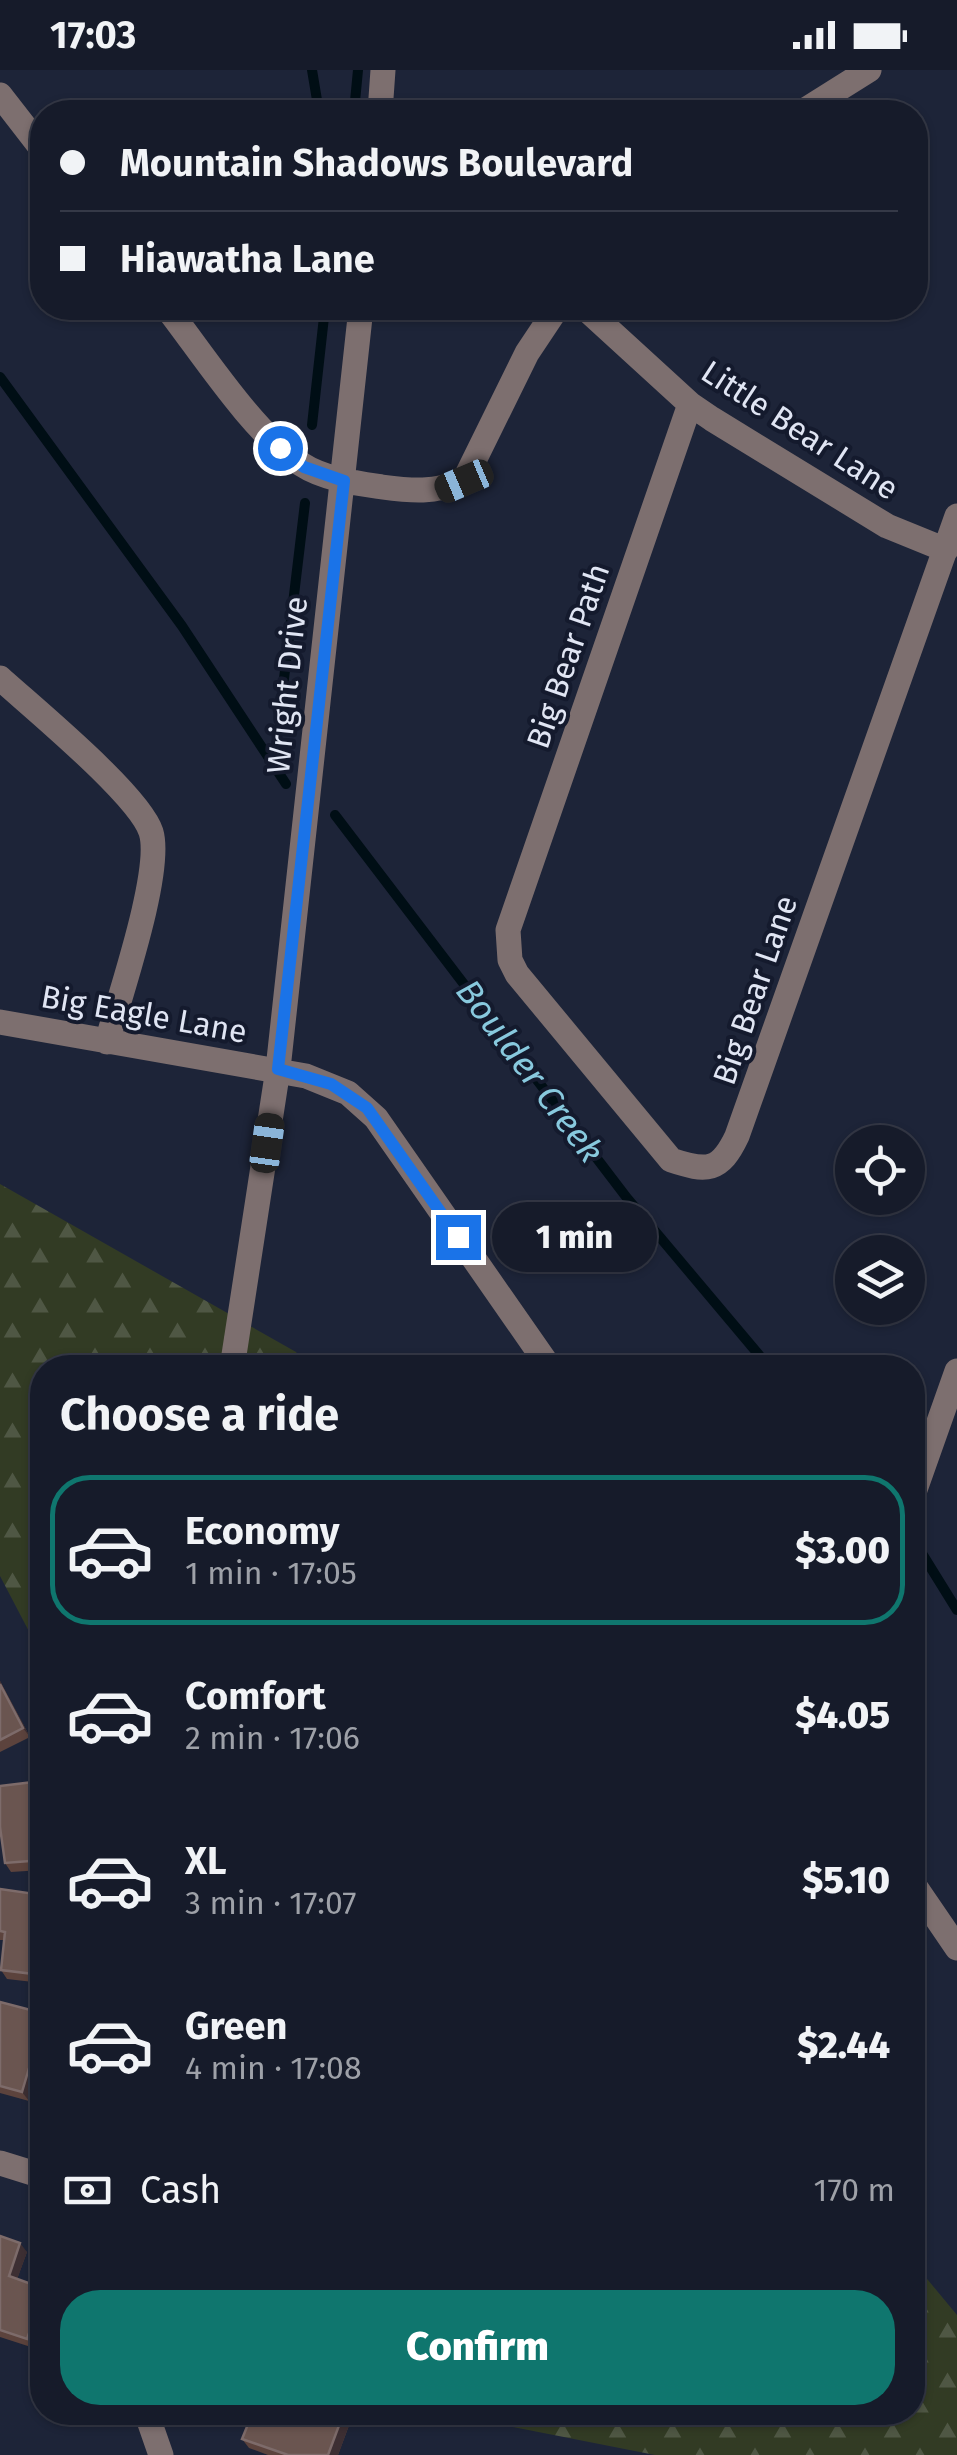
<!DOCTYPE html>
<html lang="en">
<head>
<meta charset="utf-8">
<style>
	:root { --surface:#161b2a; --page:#1f2432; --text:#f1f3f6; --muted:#9ea1a8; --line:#353947; --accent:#0f766e }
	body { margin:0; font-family:"Fira Sans",sans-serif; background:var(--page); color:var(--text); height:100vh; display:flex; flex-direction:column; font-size:38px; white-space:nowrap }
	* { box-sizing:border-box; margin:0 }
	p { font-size:32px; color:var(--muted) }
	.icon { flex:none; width:55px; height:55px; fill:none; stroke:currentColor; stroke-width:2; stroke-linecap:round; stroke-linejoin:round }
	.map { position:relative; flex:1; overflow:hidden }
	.details { position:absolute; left:30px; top:1285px; width:895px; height:1070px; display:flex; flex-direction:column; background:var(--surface); border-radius:40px; box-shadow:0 2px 8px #0004,0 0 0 2px var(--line) }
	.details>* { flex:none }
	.hud { position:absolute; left:30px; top:30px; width:898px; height:220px; border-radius:40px; box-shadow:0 2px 8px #0004,0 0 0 2px var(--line); display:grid; align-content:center; height:220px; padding:0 30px; background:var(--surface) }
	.controls { position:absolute; left:835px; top:1055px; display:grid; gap:20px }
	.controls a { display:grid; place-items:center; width:90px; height:90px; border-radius:50%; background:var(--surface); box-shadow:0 2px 8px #0004,0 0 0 2px var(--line); font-size:50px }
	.end { position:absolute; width:45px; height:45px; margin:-22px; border:12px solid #1a73e8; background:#fff; box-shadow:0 0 0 5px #fff }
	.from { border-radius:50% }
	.bubble { position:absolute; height:70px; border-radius:35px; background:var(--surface); box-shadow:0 2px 8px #0004,0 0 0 2px var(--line); font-size:32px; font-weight:800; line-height:70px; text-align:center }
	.car { position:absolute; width:30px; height:60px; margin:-30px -15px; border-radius:12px; box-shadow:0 0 8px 2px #0007; background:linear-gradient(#222 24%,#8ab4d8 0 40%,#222 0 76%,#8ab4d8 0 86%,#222 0) }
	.hud b { display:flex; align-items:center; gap:35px; height:95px; font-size:38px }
	.hud b+b { border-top:2px solid var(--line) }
	.hud i { width:25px; height:25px; background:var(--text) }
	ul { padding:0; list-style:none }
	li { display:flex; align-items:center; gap:30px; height:150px; margin:0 20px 15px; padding:0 10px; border:5px solid transparent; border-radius:40px }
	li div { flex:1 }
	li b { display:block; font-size:38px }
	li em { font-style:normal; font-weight:800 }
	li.selected { border-color:var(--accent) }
	li>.icon { width:90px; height:90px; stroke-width:1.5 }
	h2 { padding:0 30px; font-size:45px; line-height:120px }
	.pay { display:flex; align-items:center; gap:25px; height:110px; padding:0 30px; font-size:38px }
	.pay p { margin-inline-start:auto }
	.action { display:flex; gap:20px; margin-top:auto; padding:20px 30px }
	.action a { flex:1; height:115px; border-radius:40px; background:var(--accent); color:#fff; font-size:40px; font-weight:800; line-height:115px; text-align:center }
	.status { display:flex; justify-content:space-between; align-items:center; height:70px; padding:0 50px; background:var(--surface); direction:ltr }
	.status svg { height:28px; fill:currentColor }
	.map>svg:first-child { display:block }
</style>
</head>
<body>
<div class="status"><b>17:03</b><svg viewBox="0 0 49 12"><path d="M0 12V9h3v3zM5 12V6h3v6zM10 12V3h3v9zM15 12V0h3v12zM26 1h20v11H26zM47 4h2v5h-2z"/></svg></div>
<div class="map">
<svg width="957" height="2385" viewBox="0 0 957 2385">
	<defs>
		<pattern id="forest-firs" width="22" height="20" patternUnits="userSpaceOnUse" patternTransform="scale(2.5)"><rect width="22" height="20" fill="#323b24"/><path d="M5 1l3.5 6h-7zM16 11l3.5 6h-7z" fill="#4f5744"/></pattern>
	</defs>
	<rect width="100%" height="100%" fill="#1d2438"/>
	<path fill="url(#forest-firs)" d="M0,1114L296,1282L306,1297L42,1298V1566L34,1571L0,1506Z
		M913,2192L957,2245V2385H655L458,2346L457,2343L912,2342Z"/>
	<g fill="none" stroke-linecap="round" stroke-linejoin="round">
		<path stroke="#000e15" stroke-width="10" d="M312,0L319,42
			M354,42L358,0
			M0,307L182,556L286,714
			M312,355L325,238
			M283,617L305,433
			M335,745L627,1128L770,1298
			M913,1469L957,1540"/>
		<path stroke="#7d6f6f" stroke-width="25" d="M0,25L42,79
			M380,42L383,0
			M802,42L869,0
			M167,238C202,283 254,364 301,394C324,409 355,413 382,417C412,421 434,423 464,411L527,283L557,238
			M585,238L690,334L712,349L887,456L946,480
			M690,334L508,860L510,890L517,904L671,1090C707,1102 720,1102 737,1066L957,446
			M0,608C33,638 139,725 151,762C163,801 119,928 107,972
			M0,952L306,1006L348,1023L376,1048L550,1298
			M232,1298L278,999L361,238
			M912,1428L957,1301
			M912,1812L957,1878
			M0,2093L42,2106
			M146,2342L161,2385"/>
	</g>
	<path fill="#5c433d" d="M0,1611L30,1667L0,1682Z
		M42,1711V1800L11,1802L5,1793L2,1767H0V1716Z
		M0,1819L42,1825V1913L7,1909L1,1900L4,1870H0Z
		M0,1932L29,2031L0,2023Z
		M0,2166L27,2182L17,2209L42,2253L34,2278L0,2267Z
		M253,2342H354L338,2385H268L249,2378L242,2369Z"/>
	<path fill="#3d2f33" d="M0,1611L30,1667L23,1658L0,1614Z
		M42,1954V1985L29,2031L22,2022Z
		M20,2173L27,2182L15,2215L9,2206Z
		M42,2226V2253L34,2278L27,2269Z
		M344,2342H354L338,2385H328Z"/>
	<path fill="#6a5550" stroke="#7d6b6a" stroke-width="2.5" d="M0,1614L23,1658L0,1670Z
		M42,1711V1790L5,1793L0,1757V1716Z
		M0,1819L42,1825V1905L1,1900L5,1862L0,1861Z
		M0,1932L42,1943V1954L22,2022L0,2016Z
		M0,2166L20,2173L9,2206L42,2218V2226L27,2269L0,2260Z
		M253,2342L289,2343L344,2342L328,2385H288L242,2369Z"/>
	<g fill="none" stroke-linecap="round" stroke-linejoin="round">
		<path stroke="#1a73e8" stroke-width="12" d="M280,378L304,397L344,411L278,999L331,1014L367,1038L458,1167"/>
	</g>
	<g text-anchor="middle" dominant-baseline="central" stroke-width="8" stroke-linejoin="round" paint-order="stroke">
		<g font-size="32" fill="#e0e5f3" stroke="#141a2d">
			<text transform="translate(800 360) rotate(33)">Little Bear Lane</text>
			<text transform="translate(568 586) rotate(-71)">Big Bear Path</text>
			<text transform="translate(287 615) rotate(-84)">Wright Drive</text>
			<text transform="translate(755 920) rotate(-71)">Big Bear Lane</text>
			<text transform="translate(144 944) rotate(10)">Big Eagle Lane</text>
		</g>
		<g font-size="35" font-style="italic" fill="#88c9de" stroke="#141a2d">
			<text transform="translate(530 1001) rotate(53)">Boulder Creek</text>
		</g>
	</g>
</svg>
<div class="controls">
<a><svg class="icon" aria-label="locate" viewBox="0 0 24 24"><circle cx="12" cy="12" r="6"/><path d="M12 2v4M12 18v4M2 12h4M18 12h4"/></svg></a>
<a><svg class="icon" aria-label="layers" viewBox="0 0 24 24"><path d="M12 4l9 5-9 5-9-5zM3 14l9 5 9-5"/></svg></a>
</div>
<i class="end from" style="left:280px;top:378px"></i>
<i class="end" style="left:458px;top:1167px"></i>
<div class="bubble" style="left:492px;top:1132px;width:165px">1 min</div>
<i class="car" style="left:464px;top:411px;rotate:247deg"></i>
<i class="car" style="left:267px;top:1073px;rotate:8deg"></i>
<div class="hud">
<b><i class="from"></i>Mountain Shadows Boulevard</b>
<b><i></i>Hiawatha Lane</b>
</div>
<section class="details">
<h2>Choose a ride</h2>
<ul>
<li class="selected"><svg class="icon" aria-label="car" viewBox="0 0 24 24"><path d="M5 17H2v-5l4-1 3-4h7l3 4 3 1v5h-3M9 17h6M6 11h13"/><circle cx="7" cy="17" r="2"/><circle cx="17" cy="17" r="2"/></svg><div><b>Economy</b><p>1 min · 17:05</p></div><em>$3.00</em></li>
<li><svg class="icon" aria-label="car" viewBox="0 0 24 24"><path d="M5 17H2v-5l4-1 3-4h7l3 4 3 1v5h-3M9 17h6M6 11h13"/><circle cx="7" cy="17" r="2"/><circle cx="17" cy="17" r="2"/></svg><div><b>Comfort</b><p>2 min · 17:06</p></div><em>$4.05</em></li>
<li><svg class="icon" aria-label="car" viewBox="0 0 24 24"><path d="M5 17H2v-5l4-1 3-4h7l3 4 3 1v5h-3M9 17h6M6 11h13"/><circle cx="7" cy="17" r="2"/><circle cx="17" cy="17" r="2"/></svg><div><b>XL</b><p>3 min · 17:07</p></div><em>$5.10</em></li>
<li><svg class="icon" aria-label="car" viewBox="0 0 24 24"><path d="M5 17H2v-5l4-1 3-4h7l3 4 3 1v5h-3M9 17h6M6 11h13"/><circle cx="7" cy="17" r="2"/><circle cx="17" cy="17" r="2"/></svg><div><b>Green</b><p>4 min · 17:08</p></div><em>$2.44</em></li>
</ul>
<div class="pay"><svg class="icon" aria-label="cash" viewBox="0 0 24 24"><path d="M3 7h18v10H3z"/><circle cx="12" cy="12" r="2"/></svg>Cash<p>170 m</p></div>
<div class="action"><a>Confirm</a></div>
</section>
</div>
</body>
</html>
